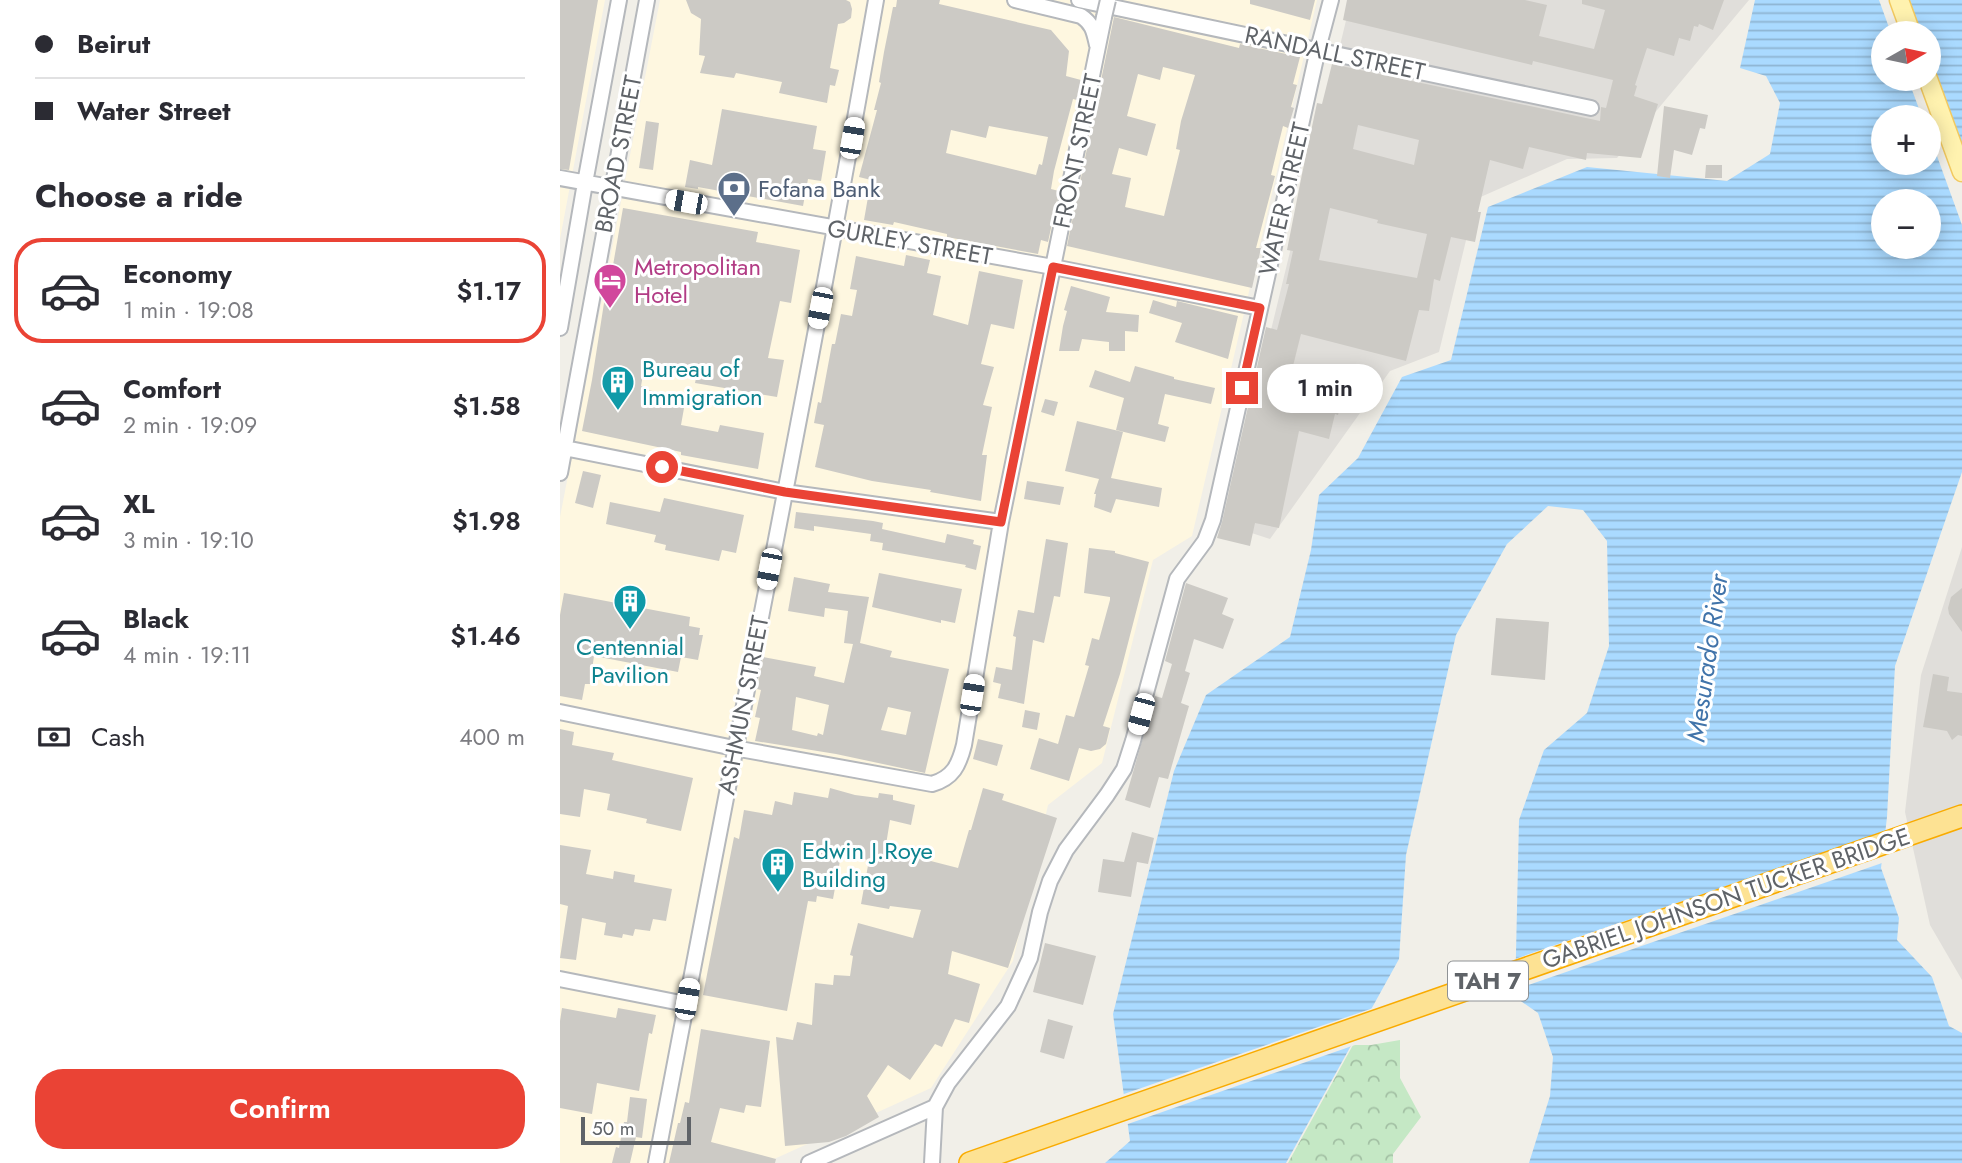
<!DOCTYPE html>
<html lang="en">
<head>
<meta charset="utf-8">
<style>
	:root { --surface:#fff; --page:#f2f2f3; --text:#2b2b33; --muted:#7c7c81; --line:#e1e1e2; --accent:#ea4335 }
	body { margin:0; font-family:Jost,sans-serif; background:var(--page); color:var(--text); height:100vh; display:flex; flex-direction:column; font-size:26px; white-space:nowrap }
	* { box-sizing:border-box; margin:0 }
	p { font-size:23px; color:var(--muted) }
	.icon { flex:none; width:38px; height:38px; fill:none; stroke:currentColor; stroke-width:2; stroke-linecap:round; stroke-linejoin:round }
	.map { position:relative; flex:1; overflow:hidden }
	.panel { display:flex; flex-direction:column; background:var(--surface); width:560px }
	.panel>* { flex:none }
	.hud { display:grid; align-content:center; height:154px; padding:0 35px; background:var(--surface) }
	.needle { width:46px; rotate:81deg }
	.tools { position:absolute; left:1311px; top:21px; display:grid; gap:14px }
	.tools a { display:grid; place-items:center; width:70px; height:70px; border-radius:50%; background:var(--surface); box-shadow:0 4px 18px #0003; font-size:35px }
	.scale { position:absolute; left:21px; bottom:18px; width:110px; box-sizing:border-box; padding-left:7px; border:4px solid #5f6368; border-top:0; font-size:19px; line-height:24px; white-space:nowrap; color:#5f6368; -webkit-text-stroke:5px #fff; paint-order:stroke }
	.end { position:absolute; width:32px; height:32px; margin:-16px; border:9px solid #ea4335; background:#fff; box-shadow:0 0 0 4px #fff }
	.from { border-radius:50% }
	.bubble { position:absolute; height:49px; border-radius:24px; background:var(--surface); box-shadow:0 4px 18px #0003; font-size:23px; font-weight:600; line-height:49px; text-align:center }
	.car { position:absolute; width:21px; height:42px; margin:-21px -10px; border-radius:9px; box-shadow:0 0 5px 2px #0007; background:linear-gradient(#fff 24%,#345 0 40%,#fff 0 76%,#345 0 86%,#fff 0) }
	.hud b { display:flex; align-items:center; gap:24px; height:66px; font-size:26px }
	.hud b+b { border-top:2px solid var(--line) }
	.hud i { width:18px; height:18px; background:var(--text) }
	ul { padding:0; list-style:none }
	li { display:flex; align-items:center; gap:21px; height:105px; margin:0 14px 10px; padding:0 21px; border:4px solid transparent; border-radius:28px }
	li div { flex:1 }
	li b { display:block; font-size:26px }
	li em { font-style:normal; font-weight:600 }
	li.on { border-color:var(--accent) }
	li>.icon { width:63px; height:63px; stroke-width:1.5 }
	h2 { padding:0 35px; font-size:32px; line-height:84px }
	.pay { display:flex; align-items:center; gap:18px; height:77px; padding:0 35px; font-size:26px }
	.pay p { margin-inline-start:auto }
	.action { display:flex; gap:14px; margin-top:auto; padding:14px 35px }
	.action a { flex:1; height:80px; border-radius:28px; background:var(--accent); color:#fff; font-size:28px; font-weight:600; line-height:80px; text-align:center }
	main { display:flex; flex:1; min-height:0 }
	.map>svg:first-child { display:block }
</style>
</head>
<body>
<main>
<section class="panel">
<div class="hud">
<b><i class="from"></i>Beirut</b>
<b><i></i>Water Street</b>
</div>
<h2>Choose a ride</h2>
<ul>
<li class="on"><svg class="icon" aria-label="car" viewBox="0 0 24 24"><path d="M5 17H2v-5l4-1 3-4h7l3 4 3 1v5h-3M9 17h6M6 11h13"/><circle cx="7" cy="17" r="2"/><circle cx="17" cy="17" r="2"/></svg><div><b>Economy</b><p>1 min · 19:08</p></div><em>$1.17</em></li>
<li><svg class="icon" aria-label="car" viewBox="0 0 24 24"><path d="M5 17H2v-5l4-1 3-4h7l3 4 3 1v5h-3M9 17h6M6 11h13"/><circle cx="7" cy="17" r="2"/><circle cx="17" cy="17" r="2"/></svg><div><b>Comfort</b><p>2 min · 19:09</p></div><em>$1.58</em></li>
<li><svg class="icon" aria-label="car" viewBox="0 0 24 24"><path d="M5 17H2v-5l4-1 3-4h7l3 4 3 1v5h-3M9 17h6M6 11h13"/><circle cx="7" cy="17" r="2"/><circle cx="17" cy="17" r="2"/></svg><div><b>XL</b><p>3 min · 19:10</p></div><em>$1.98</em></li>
<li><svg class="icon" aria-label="car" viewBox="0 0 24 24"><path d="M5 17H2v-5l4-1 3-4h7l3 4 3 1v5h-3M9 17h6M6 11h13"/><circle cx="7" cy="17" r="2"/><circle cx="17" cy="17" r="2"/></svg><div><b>Black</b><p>4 min · 19:11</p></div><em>$1.46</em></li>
</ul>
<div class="pay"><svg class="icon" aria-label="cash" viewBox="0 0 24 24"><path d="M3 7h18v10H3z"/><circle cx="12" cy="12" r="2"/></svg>Cash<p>400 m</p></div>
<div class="action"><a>Confirm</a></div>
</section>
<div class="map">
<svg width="1402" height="1163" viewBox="0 0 1402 1163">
	<defs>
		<pattern id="forest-crowns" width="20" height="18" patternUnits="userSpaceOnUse" patternTransform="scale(1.75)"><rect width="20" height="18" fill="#c5e8c5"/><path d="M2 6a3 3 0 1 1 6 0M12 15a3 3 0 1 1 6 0" fill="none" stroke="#a3c0a4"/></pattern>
		<pattern id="water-rules" width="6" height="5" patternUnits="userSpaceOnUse" patternTransform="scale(1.75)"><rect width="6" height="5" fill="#aadaff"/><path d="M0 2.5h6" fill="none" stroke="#8eb4d2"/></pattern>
	</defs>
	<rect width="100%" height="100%" fill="#f1efe8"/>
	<path fill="#fef7e0" d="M0,0H45L0,239Z
		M100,0H757L632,536L593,560L542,763L488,805L453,961L371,1088L212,1160V1163H0V517Z"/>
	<path fill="#e0deda" d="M791,0H1189L1057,158L1007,159L916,199L879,352L830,371L710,539L664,524Z
		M1402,547V980L1370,925L1345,812L1361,675Z"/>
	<path fill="url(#forest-crowns)" d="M840,1040V1078L861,1117L833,1154V1163H728L793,1045H811Z"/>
	<path fill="url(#water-rules)" fill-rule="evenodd" d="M1195,0H1402V472L1335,666L1327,817L1321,868L1339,918L1337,940L1372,977L1389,1026L1402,1033V1163H969L990,1096L993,1057L978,1013L955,997L959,820L984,750L1027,713L1049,646L1047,541L1023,510L988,506L947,544L896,635L846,855L839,959L726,1163H545L570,1141L553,1014L614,771L646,695L730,637L751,550L759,495L798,458L842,377L891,360L928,207L1027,167L1167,181L1210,154L1220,103L1206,76L1180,68ZM1323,33H1368V79H1323ZM1323,117H1368V163H1323ZM1323,201H1368V247H1323Z"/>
	<path fill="#f1efe8" d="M1319,0H1346L1359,33H1331Z
		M1369,60L1402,151V225L1369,134L1368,117H1362L1348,79H1368Z
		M1329,830L1325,862L951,991L952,960Z
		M816,1007L795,1045L565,1125L561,1095Z"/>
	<path fill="#cccac5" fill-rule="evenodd" d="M0,0H38L9,170L0,169Z
		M126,0H286L290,2L292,9L291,18L284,23L278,24L270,68L279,70L275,86L270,85L267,103L219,93L222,82L176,73L174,78L140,73L145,56L139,55L141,19L131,13Z
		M337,0H380L379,4L491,30L509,51L506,76L521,80L517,100L513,99L494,171L491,189L499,191L488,242L481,240L478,254L387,237V234L334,222L333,225L304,220L311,180L299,177L317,110H314L321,83L319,82L324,52L333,7H336ZM429,126L488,137L482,165L479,164L476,175L386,153L391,130L426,138Z
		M690,0H755L750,20L690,4Z
		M787,0H965L987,5L979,36L1034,49L1045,10L1022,4V0H1164L1153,30L1139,24L1138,27L1134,26L1130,41L1119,38L1114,56L1087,48L1075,85L1077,86L1074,96L1098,104L1081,158L1027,153L1026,160L969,147L963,169L930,160L918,212H921L915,242L891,237L880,281L874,279L869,311L859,310L846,361L741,334L729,382L783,396L778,415L775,414L769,439L739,431L719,528L695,523L690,546L657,538L662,522L706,327L717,330L729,284H726L733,251L727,250L742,174L757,103L762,104L772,64L1040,121L1041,107L1046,108L1053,80L973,61L972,65L783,20ZM798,125L859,140L854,165L793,149ZM770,208L818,220L817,223L867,234L857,278L759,260Z
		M554,17L679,48L680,44L740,57L733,84L737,85L731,107L734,108L728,128L723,126L719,142L711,175L715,176L696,248H701L692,288L507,246ZM603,67L635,75L621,121L616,149L620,150L604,216L565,207L571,178L552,174L559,148L587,156L596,124L567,116L578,74L600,80Z
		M1104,106L1148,115L1145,129L1140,128L1132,155L1114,150L1110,178L1097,176Z
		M162,109L257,126L253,149L266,151L261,181L248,179L243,206L138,187V189L125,187L130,160L152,165Z
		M86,121L99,123L93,170L79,168Z
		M1146,165H1162V178H1145Z
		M63,208L198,232L196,242L240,250L231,303L220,301L208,358L224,360L217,397L135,383L137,374L85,364L81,386L88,388L87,390L126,397L121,425L158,432L160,425L204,433L198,469L121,455V452L22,431L32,380L49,271H52Z
		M346,255L370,260L367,273L381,276L373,315L408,325L419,271L463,280L454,329L431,324L421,364L434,367L423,405L432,407L422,455H427L421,501L370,492L371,490L312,481L255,467L264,425L254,423L258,402L261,403L272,344H275L281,314L292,316L297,290L290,289L296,256L344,266Z
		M511,286L550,297L546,312L579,315L578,332L565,331V351H549V342L522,339L519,351H499L503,326L507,311L504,310Z
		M593,300L616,307L617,301L678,316L668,359L615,342L622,323L589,313Z
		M575,366L614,377V379L655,388L651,404L605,394L598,424L609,427L605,442L556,430L564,398L529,387L535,370L570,382Z
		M485,399L498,402L494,416L481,412Z
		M517,421L563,432L551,478L602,488L599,507L556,499L551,513L534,507L536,494H534L539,479L505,471Z
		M23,471L41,475L33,508L15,503Z
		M467,481L504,487L500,505L464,499Z
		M104,498L184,515L176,553L162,550L159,561L105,550L106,545L94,542L96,535L46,524L50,502L100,512Z
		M236,512L313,521L323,523L322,529L385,543L387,534L414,540L413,544L421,546L416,570L405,567L406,565L322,550L323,543L310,541L311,534L254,526V531L234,528Z
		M486,539L508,543L500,597L494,596L484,643L473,640L464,704L438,698L441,684L433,682L436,667L452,670L456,637L453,636L458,610L474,613Z
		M529,548L555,551V553L589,562L560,674L543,726L550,728L546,744L540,749L531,751L519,748L509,781L470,769L479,738L498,744L506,715L514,717L529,666L525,665L532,638L539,640L550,600V597L524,593Z
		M319,573L402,589L395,623L381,620V623L312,607Z
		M234,577L270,584L268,592L309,597L300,643L332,651L330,657L389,669L365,773L276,754L195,741L200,718L195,717L201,690L197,689L203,657L256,667L254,676L284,683L293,644L284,643L288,611L265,608L264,617L228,611ZM236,697L269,705L263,735L258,733L257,736L232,730ZM328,707L351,712L346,735L321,730Z
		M626,583L668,598L662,614L674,619L663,649L634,639L625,671L630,673L621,703L629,706L608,779L599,777L590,808L565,800L595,696L602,698L612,664L605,661Z
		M1402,588V632L1389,614L1388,608L1391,597Z
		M4,593L130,617L129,626L140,628L139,635H143L138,660L121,657L118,672L34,656L30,684H25L22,700L0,696V615Z
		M936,618L989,622L985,680L931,675Z
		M1373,674L1389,677L1387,691L1402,693V736L1398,735L1392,740L1387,731L1363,727Z
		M465,710L480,713L477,730L462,727Z
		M0,729L14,732L12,745L54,753L52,760L133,778L121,831L86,823L87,819L47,810L50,794L24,789L20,817L0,814Z
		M418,739L443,745L437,766L413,759Z
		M270,788L295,795L318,798L319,793L333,795V800L355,805L351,825L330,820L324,857L363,859L398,868L409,830H411L423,788L444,794L442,800L497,818L448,968L392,951L388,974L420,984L409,1023L395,1019L382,1047L375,1044L350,1080L328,1065L307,1096L319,1117L286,1136L269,1142L225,1146L216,1037L233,1040L237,1022L252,1025L255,983L273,985L274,975L290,976L293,956L290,955L298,923L353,938L361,910L330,906L329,909L301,904L309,860L281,855L273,899L257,896L256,902L248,901L227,1011L143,995L174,837L179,839L184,810L212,815L215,801L232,805L234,792L268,798Z
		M572,832L594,838L588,864L577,862L571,897L538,892L543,859L564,862Z
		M0,845L31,850L26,874L53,879L54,871L75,875L74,882L112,889L106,921L93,919L90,931L75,929L73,936L63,934L62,938L44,935L46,923L22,918L16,960L0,958L8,906L0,904Z
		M485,943L536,956L523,1005L473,992Z
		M2,1008L56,1018L58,1008L96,1015L92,1034L89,1033L79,1091L37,1083L32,1114L0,1108V1021Z
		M488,1019L513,1026L504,1059L480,1052Z
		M141,1029L210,1041L201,1107L186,1105L184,1113L160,1108L151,1142L216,1159L215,1163H109L118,1123H120L125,1102L129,1103Z
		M70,1097L87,1099L82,1138L76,1137L70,1163H52L56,1147L59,1148L64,1122H67Z"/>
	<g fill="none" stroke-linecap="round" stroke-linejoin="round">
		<defs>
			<path id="minor" d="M455,0L521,16C533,24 534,32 537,45
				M519,0L1031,108
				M0,178L493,267L700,308
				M0,328L25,183L59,0
				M0,447L225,492L441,522
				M0,473L87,0
				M0,712L174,748L372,784C393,778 399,765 404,745L441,522L544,17
				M0,979L126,1004
				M96,1163C169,775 248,389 316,0
				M249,1163L375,1107
				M372,1163L375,1107L388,1083L448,1006L470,958L480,912L490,881L506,850L547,795L564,769L573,741L617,579L645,541L653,520L758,49L771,0"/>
			<path id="major" d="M1339,0L1351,33
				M1368,79L1402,172"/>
			<path id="highway" d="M410,1163L1402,816"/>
		</defs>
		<use href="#minor" stroke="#b5b8bc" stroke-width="18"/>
		<use href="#major" stroke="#f2c960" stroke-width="21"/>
		<use href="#highway" stroke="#f9ab00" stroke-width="24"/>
		<use href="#minor" stroke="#fff" stroke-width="14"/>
		<use href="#major" stroke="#fff2af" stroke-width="18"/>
		<use href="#highway" stroke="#fde293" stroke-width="21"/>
		<defs>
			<path id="minor-bridge" d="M544,17L548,0"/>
		</defs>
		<use href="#minor-bridge" stroke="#b5b8bc" stroke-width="18" stroke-linecap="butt"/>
		<use href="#minor-bridge" stroke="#fff" stroke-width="14"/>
	</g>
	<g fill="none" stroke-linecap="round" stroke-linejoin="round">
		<path stroke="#ea4335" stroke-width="9" d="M102,467L225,492L441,522L493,267L700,308L682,388"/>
	</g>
	<defs>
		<symbol id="bank-pin" viewBox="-11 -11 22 30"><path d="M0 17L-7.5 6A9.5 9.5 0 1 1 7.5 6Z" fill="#5c6f8a" stroke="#fff"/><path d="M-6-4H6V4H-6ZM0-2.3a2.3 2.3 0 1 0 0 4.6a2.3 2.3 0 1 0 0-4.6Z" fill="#fff"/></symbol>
		<symbol id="hotel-pin" viewBox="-11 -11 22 30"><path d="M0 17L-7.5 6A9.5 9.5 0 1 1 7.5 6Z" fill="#d1479c" stroke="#fff"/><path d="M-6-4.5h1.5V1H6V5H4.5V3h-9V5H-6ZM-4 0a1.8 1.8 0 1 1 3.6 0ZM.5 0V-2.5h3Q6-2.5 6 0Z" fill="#fff"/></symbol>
		<symbol id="building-pin" viewBox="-11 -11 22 30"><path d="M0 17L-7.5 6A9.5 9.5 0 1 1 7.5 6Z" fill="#0f9aa8" stroke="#fff"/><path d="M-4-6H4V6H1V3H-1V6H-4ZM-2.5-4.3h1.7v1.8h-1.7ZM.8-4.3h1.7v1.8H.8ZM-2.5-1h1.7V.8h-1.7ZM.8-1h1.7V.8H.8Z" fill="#fff"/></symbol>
	</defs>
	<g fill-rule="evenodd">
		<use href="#bank-pin" x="155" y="169" width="38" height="52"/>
		<use href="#hotel-pin" x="31" y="261" width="38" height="52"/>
		<use href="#building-pin" x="39" y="363" width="38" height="52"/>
		<use href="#building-pin" x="51" y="582" width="38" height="52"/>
		<use href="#building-pin" x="199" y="845" width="38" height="52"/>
	</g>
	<g text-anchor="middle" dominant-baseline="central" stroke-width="6" stroke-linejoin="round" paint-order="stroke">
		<rect fill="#fff" stroke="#8f9295" stroke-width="2" x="888" y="961.5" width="80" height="39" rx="5"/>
		<g font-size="23" font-weight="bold" fill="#5f6368">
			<text x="928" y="981">TAH 7</text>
		</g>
		<g font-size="24" fill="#5f6368" stroke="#fff">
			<text transform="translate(775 53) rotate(12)">RANDALL STREET</text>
			<text transform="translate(517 151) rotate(-78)">FRONT STREET</text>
			<text transform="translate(58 154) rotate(-79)">BROAD STREET</text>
			<text transform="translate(724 199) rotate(-77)">WATER STREET</text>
			<text transform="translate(350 242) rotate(10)">GURLEY STREET</text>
			<text transform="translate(183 705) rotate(-79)">ASHMUN STREET</text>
			<text transform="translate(1166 898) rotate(-19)">GABRIEL JOHNSON TUCKER BRIDGE</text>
		</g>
		<g font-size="24" fill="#4e5e75" stroke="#fff" text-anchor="start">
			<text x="198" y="188">Fofana Bank</text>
		</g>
		<g font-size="24" fill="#b23c85" stroke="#fff" text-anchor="start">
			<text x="74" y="266">Metropolitan<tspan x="74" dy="28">Hotel</tspan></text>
		</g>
		<g font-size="24" fill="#0d838f" stroke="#fff" text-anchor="start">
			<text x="82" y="368">Bureau of<tspan x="82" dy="28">Immigration</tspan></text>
			<text x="70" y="646" text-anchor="middle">Centennial<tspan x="70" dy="28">Pavilion</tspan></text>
			<text x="242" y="850">Edwin J.Roye<tspan x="242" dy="28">Building</tspan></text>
		</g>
		<g font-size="26" font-style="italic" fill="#4174aa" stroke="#fff">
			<text transform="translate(1147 658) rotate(-82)">Mesurado River</text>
		</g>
	</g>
</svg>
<div class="tools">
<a><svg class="needle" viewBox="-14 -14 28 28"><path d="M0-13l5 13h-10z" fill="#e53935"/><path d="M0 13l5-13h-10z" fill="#7c7c81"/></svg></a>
<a>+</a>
<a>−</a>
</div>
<div class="scale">50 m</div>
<i class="end from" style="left:102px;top:467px"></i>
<i class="end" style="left:682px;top:388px"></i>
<div class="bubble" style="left:707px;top:364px;width:116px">1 min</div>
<i class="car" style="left:292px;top:138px;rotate:10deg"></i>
<i class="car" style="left:126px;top:202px;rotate:280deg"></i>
<i class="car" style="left:260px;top:308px;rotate:191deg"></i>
<i class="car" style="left:209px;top:569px;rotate:191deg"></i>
<i class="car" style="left:412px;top:695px;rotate:9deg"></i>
<i class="car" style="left:581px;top:714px;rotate:195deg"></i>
<i class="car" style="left:127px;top:999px;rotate:10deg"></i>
</div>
</main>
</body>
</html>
